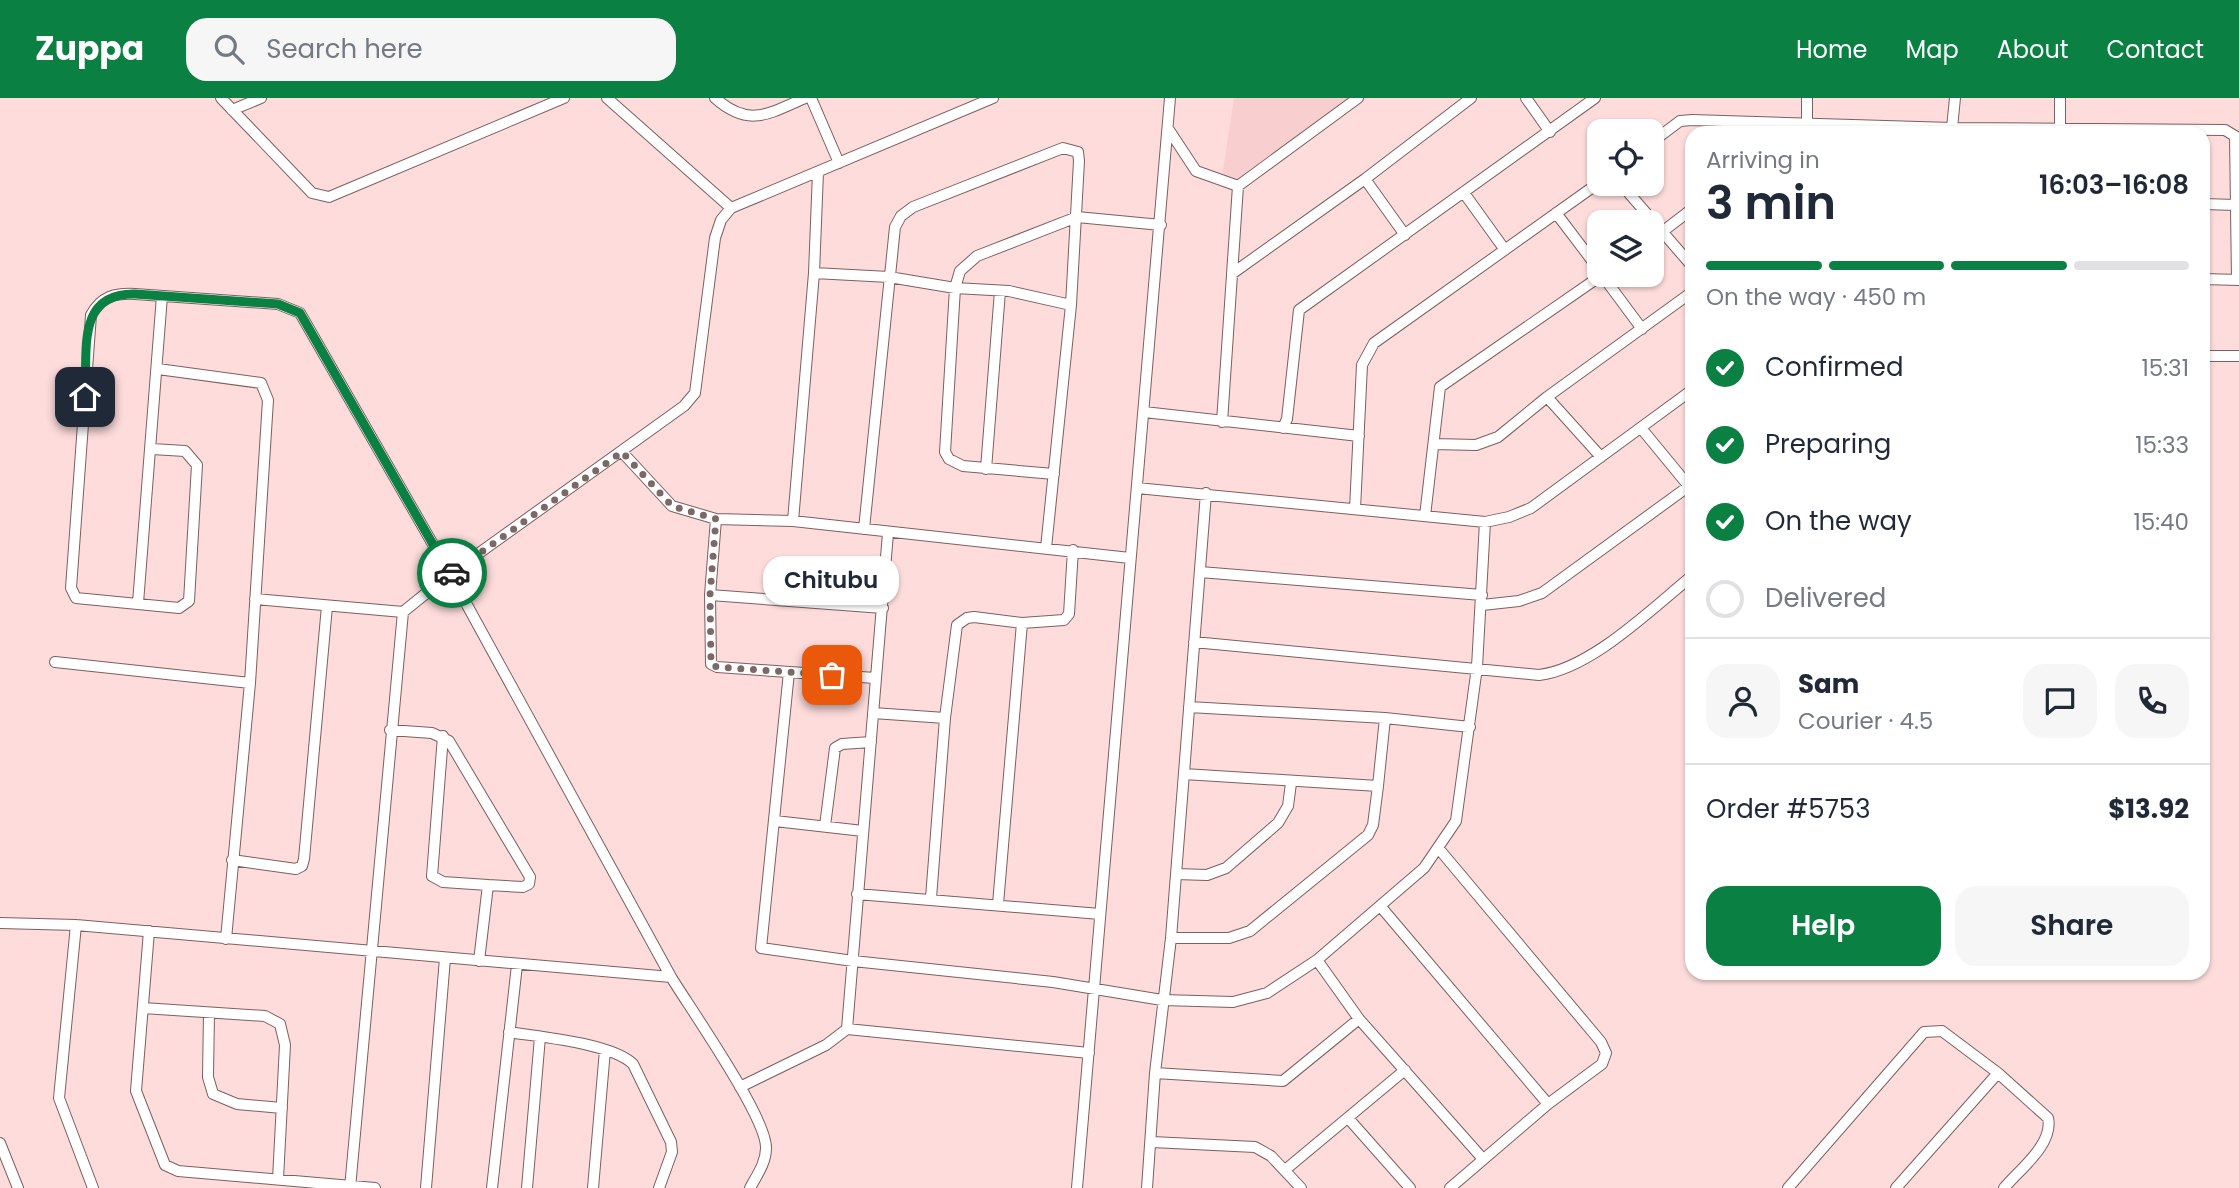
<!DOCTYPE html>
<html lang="en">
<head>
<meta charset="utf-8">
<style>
	body { margin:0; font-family:Poppins,sans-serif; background:#f6f6f7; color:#1f2937; height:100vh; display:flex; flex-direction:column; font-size:26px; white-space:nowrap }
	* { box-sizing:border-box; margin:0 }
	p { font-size:23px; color:#747a83 }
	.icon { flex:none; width:38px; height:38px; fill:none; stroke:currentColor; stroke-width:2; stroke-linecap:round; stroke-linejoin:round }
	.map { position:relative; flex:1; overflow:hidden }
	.sheet { position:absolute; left:1685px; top:28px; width:525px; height:854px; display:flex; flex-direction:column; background:#fff; border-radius:21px; box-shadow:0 2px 5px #0004 }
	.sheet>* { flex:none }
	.controls { position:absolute; left:1587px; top:21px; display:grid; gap:14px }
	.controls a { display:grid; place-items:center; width:77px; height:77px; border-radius:14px; background:#fff; box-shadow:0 2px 5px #0004; font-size:35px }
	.pin { position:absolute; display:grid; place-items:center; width:60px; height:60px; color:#fff; margin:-30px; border-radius:14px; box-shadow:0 4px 10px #0006 }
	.courier { position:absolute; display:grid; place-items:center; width:70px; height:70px; margin:-35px; border:5px solid #0b8043; border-radius:50%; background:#fff; color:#222; box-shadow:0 2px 9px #0007 }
	.bubble { position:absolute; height:49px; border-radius:21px; background:#fff; box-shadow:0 2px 5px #0004; font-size:23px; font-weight:600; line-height:49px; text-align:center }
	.overview em { font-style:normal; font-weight:600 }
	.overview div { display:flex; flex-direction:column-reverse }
	.overview { display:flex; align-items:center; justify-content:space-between; height:119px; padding:0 21px }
	h1 { font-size:46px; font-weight:600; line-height:52px }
	.bar { display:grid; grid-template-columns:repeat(4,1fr); gap:10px 7px; align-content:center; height:84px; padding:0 21px }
	.bar i { height:9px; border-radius:5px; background:#e0e1e3 }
	.bar .current { background:#0b8043 }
	.bar p { grid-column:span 4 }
	.line { display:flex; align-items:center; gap:18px; padding:0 21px; border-top:2px solid #e0e1e3 }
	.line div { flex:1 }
	.round { display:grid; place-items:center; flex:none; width:74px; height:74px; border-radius:21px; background:#f6f6f7 }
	ol { padding:0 21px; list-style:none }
	li { display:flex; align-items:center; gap:21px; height:77px }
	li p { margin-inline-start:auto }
	li .icon { padding:7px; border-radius:50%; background:#0b8043; color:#fff; stroke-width:4 }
	li:last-child { color:#747a83 }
	li i { width:38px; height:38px; border:4px solid #e0e1e3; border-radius:50% }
	.button { display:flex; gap:14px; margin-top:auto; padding:14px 21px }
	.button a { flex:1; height:80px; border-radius:21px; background:#0b8043; color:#fff; font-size:28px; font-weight:600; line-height:80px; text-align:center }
	.button a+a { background:#f6f6f7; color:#1f2937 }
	header { display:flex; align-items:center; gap:42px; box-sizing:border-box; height:98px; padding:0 35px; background:#0b8043; color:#fff }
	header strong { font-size:33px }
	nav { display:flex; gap:38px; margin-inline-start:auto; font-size:24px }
	.search { width:490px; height:63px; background:#f6f6f7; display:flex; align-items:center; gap:18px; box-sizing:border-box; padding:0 24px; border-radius:21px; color:#747a83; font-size:26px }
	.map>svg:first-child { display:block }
	.built { fill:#f9cece }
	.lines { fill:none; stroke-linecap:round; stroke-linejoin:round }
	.minor-casing { stroke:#7c5f5f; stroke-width:12 }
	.minor { stroke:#fff; stroke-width:10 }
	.done { stroke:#7d6868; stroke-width:7; stroke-dasharray:0 12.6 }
	.route { stroke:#0b8043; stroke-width:9 }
</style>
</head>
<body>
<header>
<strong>Zuppa</strong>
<div class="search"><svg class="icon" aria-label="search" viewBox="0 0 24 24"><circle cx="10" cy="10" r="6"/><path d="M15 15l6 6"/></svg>Search here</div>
<nav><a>Home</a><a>Map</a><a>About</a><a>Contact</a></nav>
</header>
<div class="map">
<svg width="2239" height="1090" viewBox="0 0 2239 1090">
	<rect width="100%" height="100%" fill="#fedcdc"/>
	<path class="built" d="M1234 0H1367L1240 89 1222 79Z"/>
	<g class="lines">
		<defs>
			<path id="minor" d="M221 0 312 95 329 99 564 0
				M607 0 731 110
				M715 0C749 30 768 16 805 0
				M811 0 839 65
				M1526 0 1550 34
				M1807 0V25
				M232 12 261 0
				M1952 30 1955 0
				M2060 31V0
				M1169 32 1196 73 1238 88
				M1652 44 1680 23 1692 22 1952 30 2225 32 2235 38 2237 182
				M1365 81 1405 137
				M1621 86 1692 168
				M1464 95 1505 152
				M2203 106 2236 107
				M1556 115 1600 173
				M1662 134 1692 111
				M814 175 889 179 955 190 1009 193 1071 207
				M1233 175 1365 81 1471 0
				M1602 177 1642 231
				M2203 181 2239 182
				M2203 258H2239
				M158 271 261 285 268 302 250 585 226 841
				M1547 299 1601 359
				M1144 314 1359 338
				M1222 324 1238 88 1358 0
				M1283 330 1287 321 1299 212 1595 0
				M1641 330 1692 392
				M1434 346 1476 347 1498 339 1547 299 1692 194
				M152 351 185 353 197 367 189 503 179 510 76 500 71 490 91 217C101 198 115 195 135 196L278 206 300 215 450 476 671 879
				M622 354 672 408 716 421 793 423 1130 460
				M986 371 1000 193
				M1054 376 963 368 949 361 945 354 955 190 960 173 977 158 1077 119 1161 127
				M1137 390 1485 424 1509 419 1531 410 1692 292
				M1355 411 1362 267 1374 245 1600 84
				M1425 418 1440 289 1602 177
				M716 421 710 497 711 566 717 569 875 580
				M793 423 814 175 818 74
				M864 431 895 129 901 118 913 109 1063 50 1078 54 1079 63 1071 207 1046 450
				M1200 474 1482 497
				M710 497 883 510
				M255 501 403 514
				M138 505 162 198
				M1482 507 1519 503 1542 495 1689 388
				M1194 544 1539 577C1591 571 1651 511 1692 478
				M55 564 250 585
				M789 574 761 850 853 863 1053 884 1162 902 1233 904 1267 895 1317 862 1424 770 1456 723 1477 569 1485 424
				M1189 609 1385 620 1470 629
				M873 615 945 620
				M390 632 432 635 449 643 530 779 529 786 523 789 488 787 479 863
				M443 638 432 778 443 784 488 787
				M1184 676 1378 688 1385 620
				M775 723 863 733
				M825 728 835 650 842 646 871 644
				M1439 751 1601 944 1606 955 1602 966 1548 1006 1450 1090
				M232 762 296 771 302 768 304 761 327 508
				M1176 776 1207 777 1226 770 1278 725 1288 708 1291 685
				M857 796 1100 816
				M931 800 945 620 957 527 967 520 974 519 1022 525 1064 522 1069 516 1073 452
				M998 806 1022 525
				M1381 809 1548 1006
				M0 825 76 827 671 879C690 910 767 1020 766 1050 766 1065 757 1077 750 1090
				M76 827 59 1000 93 1090
				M149 833 136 993 165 1067 178 1073 375 1090
				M1171 840H1229L1250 833 1368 737 1373 727 1378 688
				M1317 862 1359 921 1483 1061
				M143 910 265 918 280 926 285 947 278 1081
				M209 915 208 979 213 996 237 1006 282 1010
				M847 931 1089 955
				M509 934C539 939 612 945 633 966L671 1044 672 1054 659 1090
				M1155 975 1283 983 1359 921
				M740 989 826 947 847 931 888 435
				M1348 1020 1410 1090
				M1152 1044 1255 1049 1271 1058 1301 1090
				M0 1045 18 1090
				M1285 1072 1405 972
				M350 1090 403 514 450 476 684 308 695 295 715 140 721 122 731 110 993 0
				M426 1090 445 860
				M492 1090 517 867
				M527 1090 540 939
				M593 1090 605 952
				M1077 1090 1170 0
				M1147 1090 1155 975 1171 840 1206 395
				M1788 1090 1924 934 1942 933 1998 975 2048 1020C2054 1046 2019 1072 2004 1090
				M1896 1090 1998 975"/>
		</defs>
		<use href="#minor" class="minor-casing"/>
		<use href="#minor" class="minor"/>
	</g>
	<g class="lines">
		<path class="done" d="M452 475 622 354 672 408 716 421 710 497 711 566 717 569 832 577"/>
		<path class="route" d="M85 299C88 254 75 195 135 196L278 206 300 215 450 476 452 475"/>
	</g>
</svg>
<div class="controls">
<a><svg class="icon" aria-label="locate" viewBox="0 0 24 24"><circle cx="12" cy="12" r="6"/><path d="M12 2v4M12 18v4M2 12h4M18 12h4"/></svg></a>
<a><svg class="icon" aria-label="layers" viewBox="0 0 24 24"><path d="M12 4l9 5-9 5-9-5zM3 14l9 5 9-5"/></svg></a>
</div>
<div class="pin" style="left:832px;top:577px;background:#ea580c"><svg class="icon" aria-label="bag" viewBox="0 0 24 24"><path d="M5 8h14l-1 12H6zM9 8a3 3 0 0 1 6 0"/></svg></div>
<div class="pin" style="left:85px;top:299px;background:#1f2937"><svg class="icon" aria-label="home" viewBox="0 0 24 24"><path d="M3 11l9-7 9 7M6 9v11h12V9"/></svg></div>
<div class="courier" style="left:452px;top:475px"><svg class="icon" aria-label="car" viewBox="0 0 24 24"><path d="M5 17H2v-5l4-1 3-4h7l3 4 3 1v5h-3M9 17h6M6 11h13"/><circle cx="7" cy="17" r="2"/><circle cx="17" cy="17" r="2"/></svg></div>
<div class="bubble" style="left:763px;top:458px;width:136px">Chitubu</div>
<section class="sheet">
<div class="overview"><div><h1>3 min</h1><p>Arriving in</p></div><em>16:03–16:08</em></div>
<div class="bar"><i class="current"></i><i class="current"></i><i class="current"></i><i></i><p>On the way · 450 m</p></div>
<ol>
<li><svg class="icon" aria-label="check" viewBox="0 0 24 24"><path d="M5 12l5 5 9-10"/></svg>Confirmed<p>15:31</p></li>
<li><svg class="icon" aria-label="check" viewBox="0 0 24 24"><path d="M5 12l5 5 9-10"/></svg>Preparing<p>15:33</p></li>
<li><svg class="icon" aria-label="check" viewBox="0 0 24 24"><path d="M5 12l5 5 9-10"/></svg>On the way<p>15:40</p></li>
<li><i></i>Delivered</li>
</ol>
<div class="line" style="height:126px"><a class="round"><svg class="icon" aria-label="person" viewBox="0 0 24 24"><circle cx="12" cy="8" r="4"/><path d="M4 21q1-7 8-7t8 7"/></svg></a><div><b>Sam</b><p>Courier · 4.5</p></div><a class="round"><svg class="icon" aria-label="chat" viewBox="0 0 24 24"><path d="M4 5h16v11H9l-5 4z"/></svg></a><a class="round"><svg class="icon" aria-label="phone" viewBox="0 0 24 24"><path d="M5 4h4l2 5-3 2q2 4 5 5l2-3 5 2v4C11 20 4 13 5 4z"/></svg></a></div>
<div class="line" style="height:91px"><div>Order #5753</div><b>$13.92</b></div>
<div class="button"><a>Help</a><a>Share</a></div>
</section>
</div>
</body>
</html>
